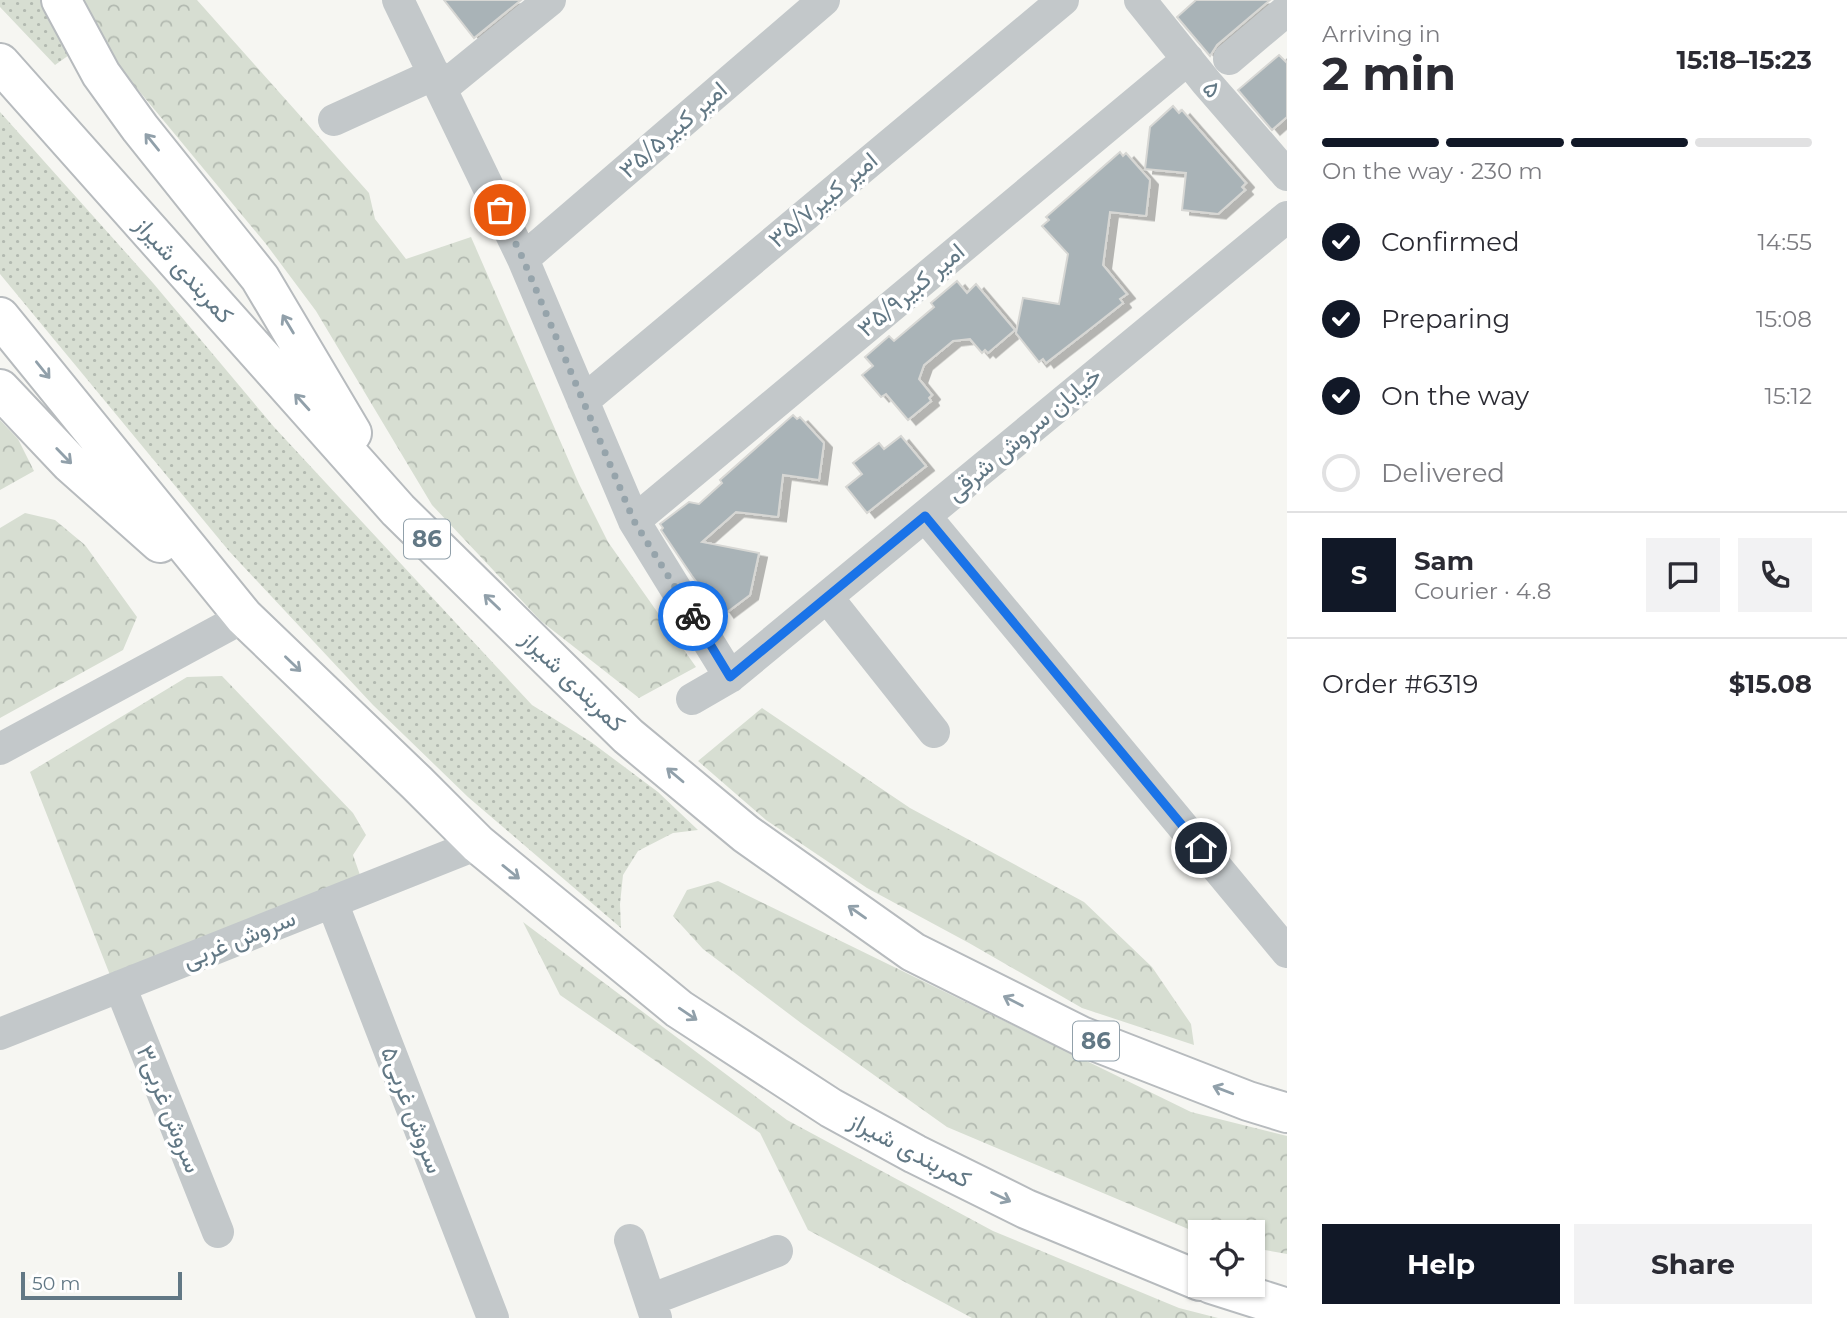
<!DOCTYPE html>
<html lang="en">
<head>
<meta charset="utf-8">
<style>
	body { margin:0; font-family:Montserrat,Vazirmatn,sans-serif; background:#f2f2f3; color:#2b2b33; height:100vh; display:flex; flex-direction:column; font-size:26px; white-space:nowrap }
	* { box-sizing:border-box; margin:0 }
	p { font-size:23px; color:#7c7c81 }
	.icon { flex:none; width:38px; height:38px; fill:none; stroke:currentColor; stroke-width:2; stroke-linecap:round; stroke-linejoin:round }
	.map { position:relative; flex:1; overflow:hidden }
	.drawer { display:flex; flex-direction:column; background:#fff; width:560px }
	.drawer>* { flex:none }
	.controls { position:absolute; left:1188px; top:1220px; display:grid; gap:14px }
	.controls a { display:grid; place-items:center; width:77px; height:77px; border-radius:0px; background:#fff; box-shadow:0 2px 5px #0004; font-size:35px }
	.scale { position:absolute; left:21px; bottom:18px; width:161px; box-sizing:border-box; padding-left:7px; border:4px solid #627885; border-top:0; font-size:19px; line-height:24px; white-space:nowrap; color:#627885; -webkit-text-stroke:5px #fff; paint-order:stroke }
	.pin { position:absolute; display:grid; place-items:center; width:60px; height:60px; color:#fff; margin:-30px; border:4px solid #fff; border-radius:50%; box-shadow:0 2px 7px #0007 }
	.courier { position:absolute; display:grid; place-items:center; width:70px; height:70px; margin:-35px; border:5px solid #1a73e8; border-radius:50%; background:#fff; color:#222; box-shadow:0 2px 9px #0007 }
	.head em { font-style:normal; font-weight:700 }
	.head div { display:flex; flex-direction:column-reverse }
	.head { display:flex; align-items:center; justify-content:space-between; height:119px; padding:0 35px }
	h1 { font-size:46px; font-weight:700; line-height:52px }
	.bar { display:grid; grid-template-columns:repeat(4,1fr); gap:10px 7px; align-content:center; height:84px; padding:0 35px }
	.bar i { height:9px; border-radius:5px; background:#e1e1e2 }
	.bar .selected { background:#111827 }
	.bar p { grid-column:span 4 }
	.line { display:flex; align-items:center; gap:18px; padding:0 35px; border-top:2px solid #e1e1e2 }
	.line div { flex:1 }
	.round { display:grid; place-items:center; flex:none; width:74px; height:74px; border-radius:0px; background:#f2f2f3 }
	ol { padding:0 35px; list-style:none }
	li { display:flex; align-items:center; gap:21px; height:77px }
	li p { margin-inline-start:auto }
	li .icon { padding:7px; border-radius:50%; background:#111827; color:#fff; stroke-width:4 }
	li:last-child { color:#7c7c81 }
	li i { width:38px; height:38px; border:4px solid #e1e1e2; border-radius:50% }
	.cta { display:flex; gap:14px; margin-top:auto; padding:14px 35px }
	.cta a { flex:1; height:80px; border-radius:0px; background:#111827; color:#fff; font-size:28px; font-weight:700; line-height:80px; text-align:center }
	.cta a+a { background:#f2f2f3; color:#2b2b33 }
	main { display:flex; flex:1; min-height:0 }
	.map>svg:first-child { display:block }
	.green { fill:url(#green-dots) }
	.forest { fill:url(#forest-crowns) }
	.building { fill:#a9b3b7; stroke:#d7d7d4; stroke-width:2; filter:url(#shadow) }
	.lines { fill:none; stroke-linecap:round; stroke-linejoin:round }
	.highway-casing { stroke:#b7bbbe; stroke-width:42 }
	.minor { stroke:#c3c8ca; stroke-width:32 }
	.highway { stroke:#fff; stroke-width:38 }
	.oneway { stroke:#91a0aa }
	.done { stroke:#96a4ab; stroke-width:7; stroke-dasharray:0 12.6 }
	.route { stroke:#1a73e8; stroke-width:9 }
	.labels { text-anchor:middle; stroke-width:7; stroke-linejoin:round; paint-order:stroke }
	.shield { fill:#fff; stroke:#91a0aa; stroke-width:2 }
	.shield-label { font-size:23px; font-weight:bold; fill:#627885 }
	.street-label { font-size:24px; fill:#627885; stroke:#fff }
</style>
</head>
<body>
<main>
<div class="map">
<svg width="1287" height="1318" viewBox="0 0 1287 1318">
	<defs>
		<pattern id="green-dots" width="8" height="8" patternUnits="userSpaceOnUse" patternTransform="scale(1.75)"><rect width="8" height="8" fill="#d7ded2"/><path d="M2 2h.1M6 6h.1" fill="none" stroke="#b2b9b0" stroke-width="1.8" stroke-linecap="round"/></pattern>
		<pattern id="forest-crowns" width="20" height="18" patternUnits="userSpaceOnUse" patternTransform="scale(1.75)"><rect width="20" height="18" fill="#d7ded2"/><path d="M2 6a3 3 0 1 1 6 0M12 15a3 3 0 1 1 6 0" fill="none" stroke="#b2b9b0"/></pattern>
		<filter id="shadow"><feDropShadow dx="8" dy="4.5" stdDeviation="0" flood-color="#0004"/></filter>
	</defs>
	<rect width="100%" height="100%" fill="#f6f6f2"/>
	<path class="green" d="M0 0H57L79 48 55 65 0 7Z
		M0 112 153 283 274 427 532 705 591 742 658 792 698 830 673 833 638 851 623 875 620 904 621 928 468 797 373 705 229 551 0 274Z"/>
	<path class="forest" d="M83 0H197L369 193 375 219 406 259 471 237 579 484 608 542 696 667 639 698 541 621 432 505 316 311 266 244 120 68Z
		M0 420 18 439 34 471 0 490Z
		M25 513 55 520 85 545 137 617 123 650 0 718V528Z
		M222 676 353 813 366 835 353 855 360 875 110 975 30 772 187 677Z
		M762 708 910 808 1084 902 1152 967 1191 1024 1194 1045 1082 1008 969 943 867 888 766 820 698 761Z
		M718 881 1191 1112 1287 1136V1254L1253 1248V1232H1200V1234L947 1127 801 1023 703 949 673 916 687 890Z
		M523 922 787 1120 993 1231 1179 1308 1218 1318H972L808 1230 760 1133 560 995Z"/>
	<path class="building" d="M444 0H521L474 38Z
		M1196 0H1270L1217 45 1210 56 1177 17Z
		M1279 55 1287 63V117L1272 130 1238 90Z
		M1173 106 1179 113 1182 110 1246 183 1242 187 1245 190 1218 214 1182 210 1186 173 1145 169 1150 127Z
		M1120 152 1123 156 1126 153 1150 180 1146 216 1110 212 1103 265 1127 294 1120 299 1123 303 1090 329 1046 363 1043 359 1039 362 1016 333 1023 298 1059 304 1068 254 1042 226 1049 220 1046 217Z
		M957 281 967 293 976 284 1015 330 988 353 985 350 982 353 970 339 953 341 924 365 919 379 932 395 929 398 931 401 908 420 886 394 881 397 862 375 873 366 865 357 889 336 894 341 934 307 931 303Z
		M793 415 797 419 800 417 824 443 819 480 783 475 778 517 736 512 702 542 759 553 750 595 726 613 721 606 717 609 692 576 661 530 663 528 660 524 689 502 699 504 722 483 720 480Z
		M901 436 926 466 867 513 846 487 862 474 853 463 879 443 884 449Z"/>
	<g class="lines">
		<defs>
			<path id="highway" d="M61 0 101 74 140 128 260 278 352 433
				M0 63 398 510 628 736 746 834 913 952 1081 1036 1248 1101 1287 1113
				M0 317 244 617 417 783 478 844 679 1009 831 1108 915 1154 1026 1209 1200 1281
				M0 389 70 463 160 543
				M1211 1284 1287 1308"/>
		</defs>
		<use href="#highway" class="highway-casing"/>
		<path class="minor" d="M398 0 523 259 634 521 730 677
			M1140 0 1206 82 1287 175
			M1229 59 1287 10
			M442 88 550 0
			M334 120 435 74
			M523 259 824 0
			M583 401 1063 0
			M925 516 1287 952
			M634 521 1188 59
			M827 597 934 732
			M692 699 730 677 1287 217
			M0 749 244 617
			M332 902 493 1318
			M120 986 218 1232
			M0 1034 478 844
			M630 1240 656 1318
			M650 1300 777 1251"/>
		<use href="#highway" class="highway"/>
	</g>
	<defs><path id="oneway-shaft" d="M-6 0H5M1.5-3L5.5 0L1.5 3" fill="none" stroke-width="1.6" stroke-linecap="round" stroke-linejoin="round" transform="scale(1.75)"/></defs>
	<g class="oneway">
		<use href="#oneway-shaft" transform="translate(152 142) rotate(-129)"/>
		<use href="#oneway-shaft" transform="translate(288 324) rotate(-121)"/>
		<use href="#oneway-shaft" transform="translate(43 370) rotate(51)"/>
		<use href="#oneway-shaft" transform="translate(302 402) rotate(-132)"/>
		<use href="#oneway-shaft" transform="translate(64 456) rotate(46)"/>
		<use href="#oneway-shaft" transform="translate(492 602) rotate(-136)"/>
		<use href="#oneway-shaft" transform="translate(293 664) rotate(44)"/>
		<use href="#oneway-shaft" transform="translate(675 775) rotate(-140)"/>
		<use href="#oneway-shaft" transform="translate(511 872) rotate(39)"/>
		<use href="#oneway-shaft" transform="translate(857 912) rotate(-145)"/>
		<use href="#oneway-shaft" transform="translate(1013 1001) rotate(-153)"/>
		<use href="#oneway-shaft" transform="translate(688 1014) rotate(34)"/>
		<use href="#oneway-shaft" transform="translate(1223 1090) rotate(-159)"/>
		<use href="#oneway-shaft" transform="translate(1001 1197) rotate(26)"/>
	</g>
	<g class="lines">
		<path class="done" d="M500 210 523 259 634 521 693 616"/>
		<path class="route" d="M693 616 730 677 925 516 1201 848"/>
	</g>
	<g class="labels">
		<g class="shield">
			<rect x="404" y="519.5" width="46" height="39" rx="5"/>
			<rect x="1073" y="1021.5" width="46" height="39" rx="5"/>
		</g>
		<g class="shield-label">
			<text x="427" y="547">86</text>
			<text x="1096" y="1049">86</text>
		</g>
		<g class="street-label">
			<text transform="translate(1212 89) rotate(50)" y="8">۵</text>
			<text transform="translate(673 130) rotate(-41)" y="8">امیر کبیر۳۵/۵</text>
			<text transform="translate(823 200) rotate(-40)" y="8">امیر کبیر۳۵/۷</text>
			<text transform="translate(184 270) rotate(48)" y="8">کمربندی شیراز</text>
			<text transform="translate(911 290) rotate(-40)" y="8">امیر کبیر۳۵/۹</text>
			<text transform="translate(1024 434) rotate(-40)" y="8">خیابان سروش شرقی</text>
			<text transform="translate(573 681) rotate(44)" y="8">کمربندی شیراز</text>
			<text transform="translate(239 939) rotate(-22)" y="8">سروش غربی</text>
			<text transform="translate(169 1109) rotate(68)" y="8">سروش غربی۳</text>
			<text transform="translate(412 1110) rotate(69)" y="8">سروش غربی۵</text>
			<text transform="translate(910 1150) rotate(28)" y="8">کمربندی شیراز</text>
		</g>
	</g>
</svg>
<div class="controls">
<a><svg class="icon" aria-label="locate" viewBox="0 0 24 24"><circle cx="12" cy="12" r="6"/><path d="M12 2v4M12 18v4M2 12h4M18 12h4"/></svg></a>
</div>
<div class="scale">50 m</div>
<div class="pin" style="left:500px;top:210px;background:#ea580c"><svg class="icon" aria-label="bag" viewBox="0 0 24 24"><path d="M5 8h14l-1 12H6zM9 8a3 3 0 0 1 6 0"/></svg></div>
<div class="pin" style="left:1201px;top:848px;background:#1f2937"><svg class="icon" aria-label="home" viewBox="0 0 24 24"><path d="M3 11l9-7 9 7M6 9v11h12V9"/></svg></div>
<div class="courier" style="left:693px;top:616px"><svg class="icon" aria-label="bike" viewBox="0 0 24 24"><circle cx="6" cy="16" r="4"/><circle cx="18" cy="16" r="4"/><path d="M6 16l4-8h5l3 8M10 8l3 8H6M13 5h3"/></svg></div>
</div>
<section class="drawer">
<div class="head"><div><h1>2 min</h1><p>Arriving in</p></div><em>15:18–15:23</em></div>
<div class="bar"><i class="selected"></i><i class="selected"></i><i class="selected"></i><i></i><p>On the way · 230 m</p></div>
<ol>
<li><svg class="icon" aria-label="check" viewBox="0 0 24 24"><path d="M5 12l5 5 9-10"/></svg>Confirmed<p>14:55</p></li>
<li><svg class="icon" aria-label="check" viewBox="0 0 24 24"><path d="M5 12l5 5 9-10"/></svg>Preparing<p>15:08</p></li>
<li><svg class="icon" aria-label="check" viewBox="0 0 24 24"><path d="M5 12l5 5 9-10"/></svg>On the way<p>15:12</p></li>
<li><i></i>Delivered</li>
</ol>
<div class="line" style="height:126px"><b class="round" style="background:#111827;color:#fff">S</b><div><b>Sam</b><p>Courier · 4.8</p></div><a class="round"><svg class="icon" aria-label="chat" viewBox="0 0 24 24"><path d="M4 5h16v11H9l-5 4z"/></svg></a><a class="round"><svg class="icon" aria-label="phone" viewBox="0 0 24 24"><path d="M5 4h4l2 5-3 2q2 4 5 5l2-3 5 2v4C11 20 4 13 5 4z"/></svg></a></div>
<div class="line" style="height:91px"><div>Order #6319</div><b>$15.08</b></div>
<div class="cta"><a>Help</a><a>Share</a></div>
</section>
</main>
</body>
</html>
